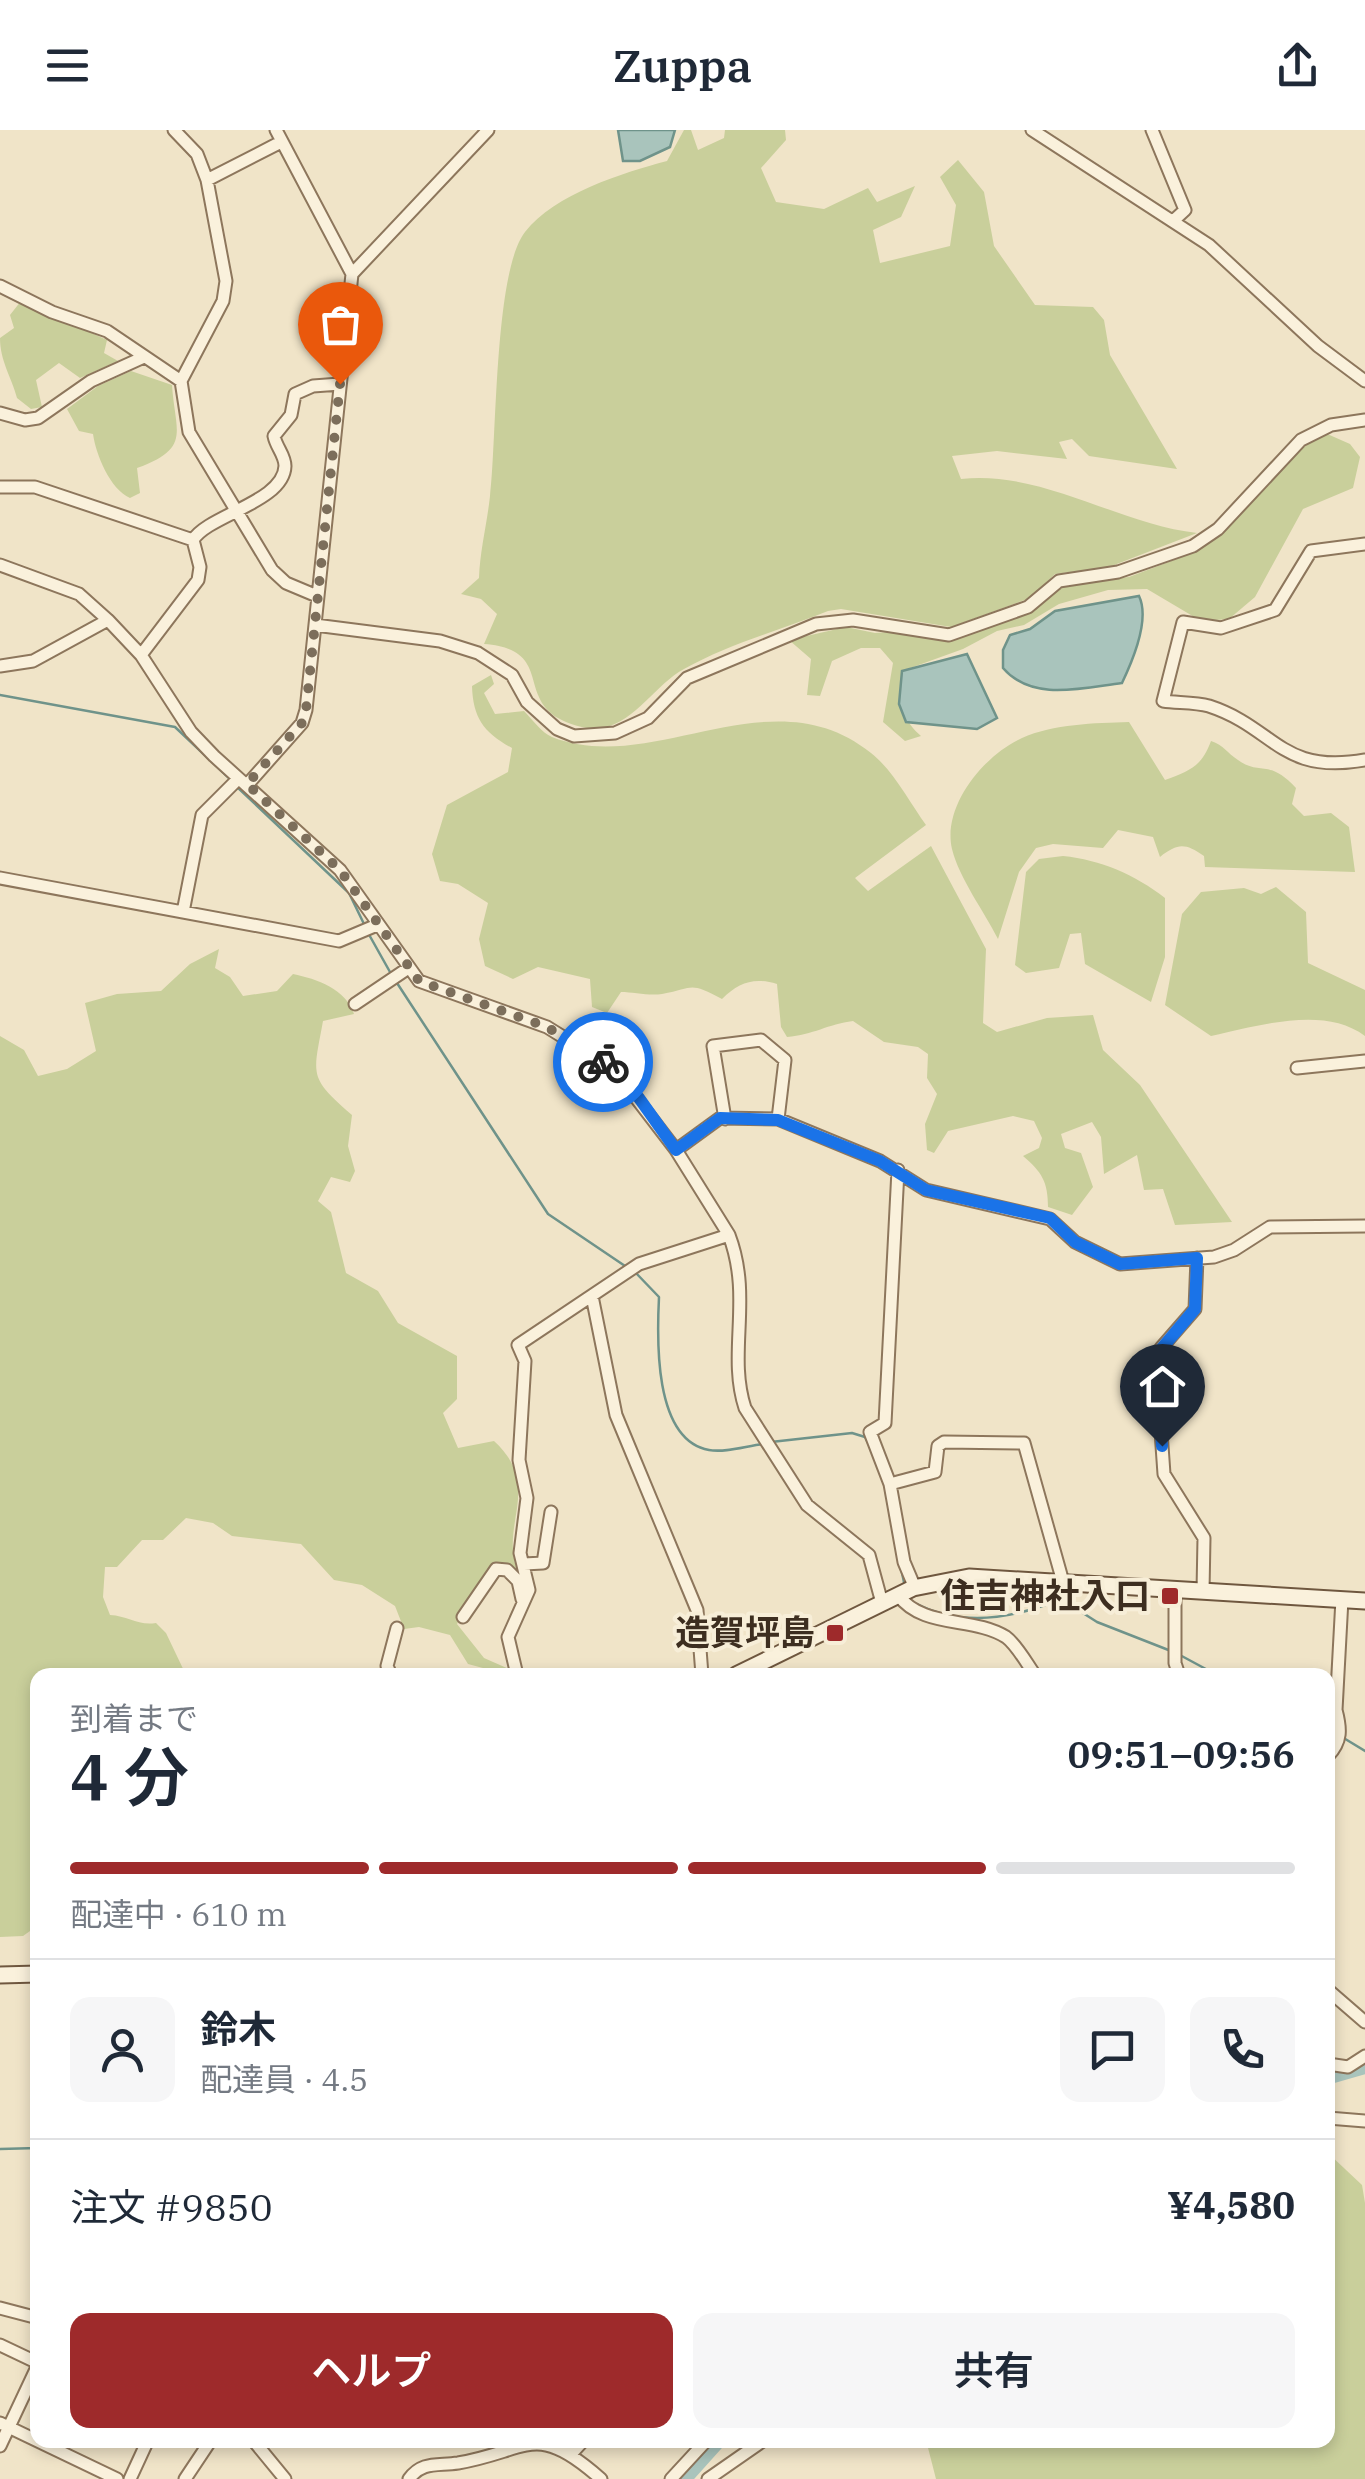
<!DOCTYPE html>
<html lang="ja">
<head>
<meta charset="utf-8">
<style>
	body { margin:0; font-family:"IBM Plex Serif","Noto Sans JP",serif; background:#f6f6f7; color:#1f2937; height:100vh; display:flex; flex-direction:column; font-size:38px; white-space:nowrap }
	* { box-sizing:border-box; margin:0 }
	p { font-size:32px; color:#747a83 }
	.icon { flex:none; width:55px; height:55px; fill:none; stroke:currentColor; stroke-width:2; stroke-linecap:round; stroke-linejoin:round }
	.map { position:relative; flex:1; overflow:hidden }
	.sheet { position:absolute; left:30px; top:1538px; width:1305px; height:780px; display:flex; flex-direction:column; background:#fff; border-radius:20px; box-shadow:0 5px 15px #0003 }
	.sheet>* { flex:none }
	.pin { position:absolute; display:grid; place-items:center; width:85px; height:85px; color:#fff; margin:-102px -42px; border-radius:50% 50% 50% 0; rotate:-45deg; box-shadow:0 0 10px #0007 }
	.pin .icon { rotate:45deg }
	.courier { position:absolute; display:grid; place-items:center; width:100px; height:100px; margin:-50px; border:8px solid #1a73e8; border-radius:50%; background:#fff; color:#222; box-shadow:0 2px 12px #0007 }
	.overview em { font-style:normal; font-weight:600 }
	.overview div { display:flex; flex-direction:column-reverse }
	.overview { display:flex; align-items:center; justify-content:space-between; height:170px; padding:0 40px }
	h1 { font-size:65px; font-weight:600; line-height:75px }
	.bar { display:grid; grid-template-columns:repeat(4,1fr); gap:15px 10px; align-content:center; height:120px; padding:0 40px }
	.bar i { height:12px; border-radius:8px; background:#e0e1e3 }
	.bar .current { background:#9e2a2b }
	.bar p { grid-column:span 4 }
	.line { display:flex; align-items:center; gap:25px; padding:0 40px; border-top:2px solid #e0e1e3 }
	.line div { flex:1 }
	.round { display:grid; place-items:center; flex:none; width:105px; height:105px; border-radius:20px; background:#f6f6f7 }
	.action { display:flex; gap:20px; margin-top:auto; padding:20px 40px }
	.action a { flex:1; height:115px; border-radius:20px; background:#9e2a2b; color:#fff; font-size:40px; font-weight:600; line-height:115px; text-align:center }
	.action a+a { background:#f6f6f7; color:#1f2937 }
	header { display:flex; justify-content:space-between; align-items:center; height:130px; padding:0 40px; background:#fff; font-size:45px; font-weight:600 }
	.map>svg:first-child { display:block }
	.green { fill:#c9cf9b }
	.water { fill:#a9c4bc; stroke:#6f938a; stroke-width:2.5 }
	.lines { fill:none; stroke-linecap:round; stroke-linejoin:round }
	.stream { stroke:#6f938a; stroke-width:2.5 }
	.river { stroke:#a9c4bc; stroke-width:18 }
	.street-casing { stroke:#8d765c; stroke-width:15 }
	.secondary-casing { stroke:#6f573f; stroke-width:19 }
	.street { stroke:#faf1dc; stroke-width:11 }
	.secondary { stroke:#faf1dc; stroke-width:15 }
	.done { stroke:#7c6e5b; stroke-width:10; stroke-dasharray:0 18 }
	.route { stroke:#1a73e8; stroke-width:12 }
	.poi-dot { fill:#9e2a2b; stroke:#f7eed8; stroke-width:4 }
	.labels { text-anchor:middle; stroke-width:8; stroke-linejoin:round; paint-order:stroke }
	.poi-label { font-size:35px; font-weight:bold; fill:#3d2e20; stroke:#f7eed8; text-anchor:end }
</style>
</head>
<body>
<header><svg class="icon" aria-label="menu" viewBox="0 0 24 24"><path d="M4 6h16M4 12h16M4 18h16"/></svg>Zuppa<svg class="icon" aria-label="share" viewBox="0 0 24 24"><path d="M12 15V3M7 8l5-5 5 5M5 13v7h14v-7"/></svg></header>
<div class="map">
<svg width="1365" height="2349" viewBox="0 0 1365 2349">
	<rect width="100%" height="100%" fill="#f0e4c8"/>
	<path class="green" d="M684 0H691L698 20 724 8 725 0H785L786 10 761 38 776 72 824 79 868 58 877 72 915 56 901 87 873 100 880 133 950 116 956 75 940 47 958 30 984 62 994 116 1035 175 1093 177 1104 190 1110 225 1177 339 1089 326 1072 309 1059 312 1067 329 997 321 952 326 961 349C1042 340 1118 394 1197 403L1109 437 1055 444 1030 468 951 497 841 479 828 481C781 500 728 514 684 539 656 554 636 591 603 598 587 600 571 595 558 588 518 564 552 519 484 514L497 484 481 469 461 464 479 448C480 420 487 394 490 366 497 309 494 142 525 102 555 64 622 43 667 31Z
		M21 171 107 210 104 223 118 231 80 248 59 233 36 250 42 277 31 279 17 268C11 246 0 231 0 208L14 198 10 185Z
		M131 241 172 255C175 302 192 318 137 338L140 363 130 368C110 359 96 325 93 304L79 301 67 279 98 256Z
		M1325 303 1350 314 1360 327 1353 358 1303 379 1255 467 1229 489 1201 491 1147 459 1108 460 1059 474 1024 495 997 501 963 519 902 541C899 570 898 585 921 606L905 611 883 592 893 533 880 518H861L832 531 820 566 807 565 811 529 789 510 846 497 875 503 903 501 948 511 1040 475 1063 454 1129 447 1195 422 1220 403 1292 325Z
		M491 545 494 554 484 563 495 584 524 581C532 589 542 603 552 607 653 647 771 542 871 623 893 640 910 673 926 695L855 748 868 761 931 716 986 819 983 893 997 902 1047 888 1093 885 1103 920 1140 955 1232 1092 1175 1095 1163 1059 1144 1060 1137 1025 1104 1044 1101 1007 1092 992 1061 1004 1065 1018 1081 1023 1093 1057 1072 1085 1048 1077C1048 1052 1042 1042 1023 1026L1039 1018 1042 1008 1034 991 1013 986 948 1001 934 1023 927 1020 925 994 937 964 927 948 928 924 918 917 884 912 853 891C828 894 813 905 787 907L781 897 777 854C754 847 739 852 722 869 688 851 695 858 662 864 649 866 633 862 621 862L607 883 592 877 590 849 538 837 513 849 485 836 479 809 488 773 458 754 440 751 432 724 447 675 508 642 512 618C484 603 473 588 472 556Z
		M1129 592 1165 650C1190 641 1202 636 1211 611 1224 615 1227 623 1238 630 1260 646 1268 628 1296 658L1292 674 1304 686 1331 683 1349 697 1355 742 1205 737 1204 726C1185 713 1178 713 1160 727L1153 707 1118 700 1103 718 1053 714 1036 718 1019 742 998 809C984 781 959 748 952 719 942 676 984 625 1022 608 1053 594 1095 593 1129 592Z
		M1063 726C1101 730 1134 744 1165 768V827L1151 872 1085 834 1081 803 1070 804 1059 838 1026 843 1015 835 1026 742 1039 729Z
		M1276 757 1306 782 1308 833 1365 860V906C1324 875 1258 896 1211 906L1165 875 1182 784 1201 762 1244 758 1261 764Z
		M219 819 215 838 230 847 243 866 277 861 293 844C317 849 346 859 354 884L323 891C313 946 308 947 352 985L348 1016 355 1041 350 1052 331 1047 318 1071 331 1082 346 1143 378 1161 398 1193 457 1226V1269L443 1283 458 1318 494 1311C543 1356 500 1392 517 1440L501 1434 487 1439 457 1494 484 1528 509 1539V1545L468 1534 450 1505 419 1497 404 1499 395 1476 362 1455 334 1450 301 1414 232 1406 213 1393 186 1388 163 1410H142L117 1437H105L103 1467 110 1485C128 1486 138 1496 156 1493L166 1503 186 1545H38L37 1796 23 1806 0 1807V906L24 920 38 946 67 939 96 921 85 873 117 864 161 861 190 834Z
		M1328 2023 1362 2055 1365 2073V2349H936L926 2310H1328Z"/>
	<path class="water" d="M618 0H675L670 17 640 31H623Z
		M1139 466C1150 489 1133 530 1122 553 1082 558 1032 572 1003 538V520L1010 505 1030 499 1055 481Z
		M967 524 997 588 977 599 906 592 899 574 902 541Z"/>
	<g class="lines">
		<path class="stream" d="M0 565 175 597 230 649
			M235 655 349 763 364 794
			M367 801 390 842
			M397 853 548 1084 628 1138
			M635 1142 659 1167C657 1207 653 1310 709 1320 725 1323 746 1316 763 1314
			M771 1312 852 1303 865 1307 870 1317
			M890 1386 905 1457
			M917 1474C964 1498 1015 1488 1061 1469L1097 1492 1171 1521
			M1178 1524 1217 1545
			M1342 1607 1365 1621
			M0 2019 38 2018"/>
		<path class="river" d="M1328 1941 1333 1944 1365 1935
			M682 2349 717 2310"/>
		<defs>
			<path id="street" d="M174 0 197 24 207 50 226 151 223 171 181 251 189 302 272 440 286 453 317 466
				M276 0 352 144
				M1032 0 1209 115 1318 216 1365 251
				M1152 0 1185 80 1173 91
				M207 50 281 12
				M0 156 52 182 107 201 181 251
				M0 283 25 290 38 288 91 251 144 227
				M0 357H35L193 410
				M193 410C208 385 284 372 285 336 285 325 276 317 274 306L291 285 295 264 313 256 340 254
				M1365 414 1311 421 1275 480 1221 498 1183 492 1163 571C1177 573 1195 572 1209 576 1276 598 1280 645 1365 630
				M0 435 79 464 108 490 141 525 191 602 214 626 340 740 419 851 547 897 613 938 676 1020 729 1105C753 1168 727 1223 745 1278L807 1375 869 1425 882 1473
				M315 495 440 511 478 523 512 545 527 572 557 599 574 606 615 603 648 588 687 548 816 494 853 490 949 505 1028 477 1059 451 1118 442 1193 416 1218 399 1301 310 1331 295 1365 290
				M141 525 198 450 200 437 193 410
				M0 536 33 531 108 490
				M247 655 302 593 306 580 352 144 488 0
				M0 748 339 811 377 795
				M183 782 202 685 238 649
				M355 874 407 839
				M1297 938 1365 931
				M725 989 713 916 761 910 785 930 778 989
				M676 1020 720 988 778 989 880 1031 926 1060 1050 1089 1075 1112 1120 1134 1214 1127 1234 1120 1270 1097 1365 1096
				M898 1040 885 1293 870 1302 890 1354 904 1432 915 1458
				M1197 1128 1195 1179 1161 1218 1158 1259 1164 1344 1204 1408 1203 1461
				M592 1166 616 1285 697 1480 702 1545
				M890 1354 935 1342 938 1316 944 1312 1024 1313 1063 1452
				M524 1434 543 1433 551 1382
				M1175 1459V1533L1179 1545
				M898 1465C923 1499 972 1486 1006 1507 1017 1515 1027 1534 1035 1545
				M463 1487 496 1439 507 1440 518 1451 522 1469
				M391 1545 387 1536 397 1498
				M517 1545 508 1507 529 1460 520 1423 527 1368 519 1330 525 1231 518 1215 639 1134 729 1105
				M1328 1626C1342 1611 1341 1599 1336 1580L1342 1469
				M1328 1860 1365 1892
				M1328 1934 1348 1937 1365 1926
				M1328 1988 1365 1991
				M0 2178 38 2188
				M0 2215 38 2233
				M0 2293 117 2349
				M253 2310 285 2349
				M0 2316 38 2235
				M572 2323 584 2310
				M130 2349 148 2310
				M185 2349 211 2310
				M409 2349C422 2331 437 2336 458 2333 529 2321 535 2290 601 2349
				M671 2349 707 2310
				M708 2349 764 2310"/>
			<path id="secondary" d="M736 1545 913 1458 969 1447 1365 1471
				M0 1845 38 1844"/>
		</defs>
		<use href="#street" class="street-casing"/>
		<use href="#secondary" class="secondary-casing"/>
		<use href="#street" class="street"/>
		<use href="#secondary" class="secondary"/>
	</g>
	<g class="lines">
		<path class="done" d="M340 254 306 580 302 593 247 654 340 740 419 851 547 897 603 932"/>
		<path class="route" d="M603 932 639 968 676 1020 720 988 778 990 880 1031 926 1060 1050 1088 1075 1112 1120 1134 1197 1128 1195 1179 1162 1218 1158 1260 1162 1316"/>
	</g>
	<g class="poi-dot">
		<rect x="1160" y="1456" width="20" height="20" rx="5"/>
		<rect x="825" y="1493" width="20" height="20" rx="5"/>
	</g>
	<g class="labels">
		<g class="poi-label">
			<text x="1150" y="1478">住吉神社入口</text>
			<text x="815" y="1515">造賀坪島</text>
		</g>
	</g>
</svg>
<div class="pin" style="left:340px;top:254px;background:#ea580c"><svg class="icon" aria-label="bag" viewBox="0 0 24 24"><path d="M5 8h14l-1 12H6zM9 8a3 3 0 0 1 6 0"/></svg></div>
<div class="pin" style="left:1162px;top:1316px;background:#1f2937"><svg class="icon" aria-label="home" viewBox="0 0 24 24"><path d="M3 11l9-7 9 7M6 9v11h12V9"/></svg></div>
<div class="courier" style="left:603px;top:932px"><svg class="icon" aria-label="bike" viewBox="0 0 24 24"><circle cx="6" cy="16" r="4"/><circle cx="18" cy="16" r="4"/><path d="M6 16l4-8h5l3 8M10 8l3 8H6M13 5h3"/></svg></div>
<section class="sheet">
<div class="overview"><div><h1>4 分</h1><p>到着まで</p></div><em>09:51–09:56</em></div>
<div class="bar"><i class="current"></i><i class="current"></i><i class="current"></i><i></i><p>配達中 · 610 m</p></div>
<div class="line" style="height:180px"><a class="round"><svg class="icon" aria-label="person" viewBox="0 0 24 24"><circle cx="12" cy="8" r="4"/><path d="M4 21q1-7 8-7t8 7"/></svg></a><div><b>鈴木</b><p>配達員 · 4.5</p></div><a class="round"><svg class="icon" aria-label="chat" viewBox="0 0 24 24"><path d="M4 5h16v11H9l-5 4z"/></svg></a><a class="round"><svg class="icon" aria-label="phone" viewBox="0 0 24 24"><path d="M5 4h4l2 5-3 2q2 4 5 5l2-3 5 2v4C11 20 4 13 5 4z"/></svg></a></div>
<div class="line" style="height:130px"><div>注文 #9850</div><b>¥4,580</b></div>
<div class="action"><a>ヘルプ</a><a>共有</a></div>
</section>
</div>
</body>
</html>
